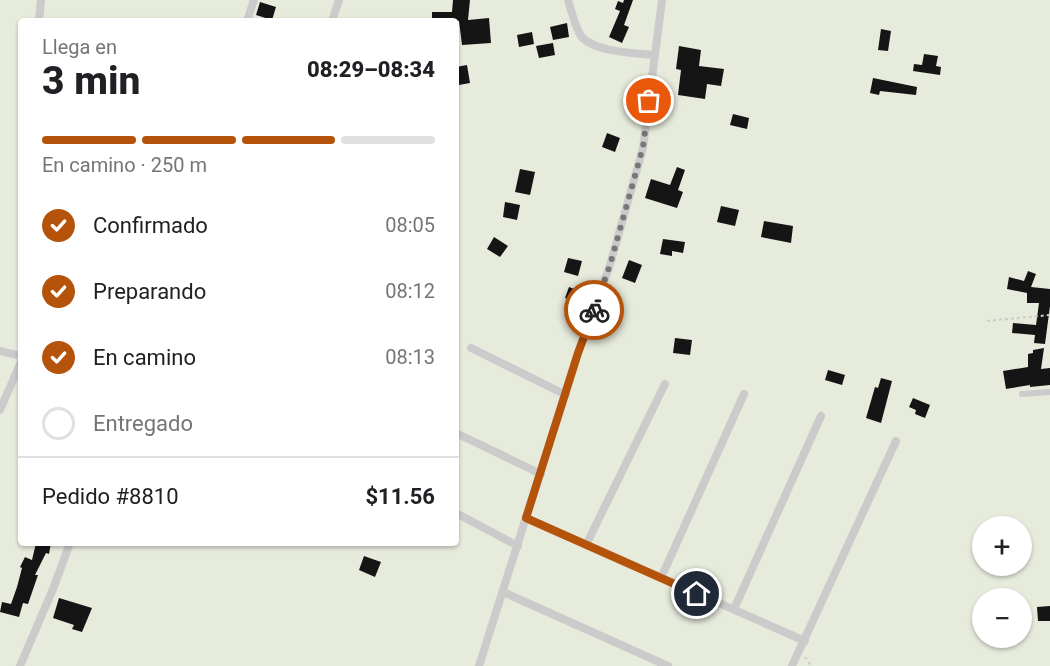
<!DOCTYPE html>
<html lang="es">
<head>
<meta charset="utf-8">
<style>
	body { margin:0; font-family:Roboto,sans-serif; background:#f6f6f6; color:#202124; height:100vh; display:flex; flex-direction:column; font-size:22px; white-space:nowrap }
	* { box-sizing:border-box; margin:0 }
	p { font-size:20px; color:#757577 }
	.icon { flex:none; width:33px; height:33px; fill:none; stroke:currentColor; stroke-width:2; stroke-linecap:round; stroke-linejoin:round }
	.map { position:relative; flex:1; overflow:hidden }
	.panel { position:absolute; left:18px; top:18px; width:441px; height:528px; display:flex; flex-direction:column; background:#fff; border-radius:6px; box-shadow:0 2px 4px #0004 }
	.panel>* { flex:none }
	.controls { position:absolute; left:972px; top:516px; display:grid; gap:12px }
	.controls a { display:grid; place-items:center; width:60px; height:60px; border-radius:50%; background:#fff; box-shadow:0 2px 4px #0004; font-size:30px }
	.pin { position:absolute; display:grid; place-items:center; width:51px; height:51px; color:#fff; margin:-26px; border:3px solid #fff; border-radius:50%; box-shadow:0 2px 6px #0007 }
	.courier { position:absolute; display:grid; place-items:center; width:60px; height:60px; margin:-30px; border:4px solid #b45309; border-radius:50%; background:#fff; color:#222; box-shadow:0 2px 8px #0007 }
	.overview em { font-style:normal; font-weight:800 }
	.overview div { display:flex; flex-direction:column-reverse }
	.overview { display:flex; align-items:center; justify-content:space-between; height:102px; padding:0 24px }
	h1 { font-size:39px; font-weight:800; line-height:45px }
	.bar { display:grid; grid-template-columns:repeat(4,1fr); gap:9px 6px; align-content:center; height:72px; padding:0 24px }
	.bar i { height:8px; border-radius:4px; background:#e0e0e0 }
	.bar .current { background:#b45309 }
	.bar p { grid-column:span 4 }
	.line { display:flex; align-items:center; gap:15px; padding:0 24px; border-top:2px solid #e0e0e0 }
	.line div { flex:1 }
	ol { padding:0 24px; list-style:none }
	li { display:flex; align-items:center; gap:18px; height:66px }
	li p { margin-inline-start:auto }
	li .icon { padding:6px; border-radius:50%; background:#b45309; color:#fff; stroke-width:4 }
	li:last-child { color:#757577 }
	li i { width:33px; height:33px; border:3px solid #e0e0e0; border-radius:50% }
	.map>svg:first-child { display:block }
	.green { fill:#e6ebdc; fill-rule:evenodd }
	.building { fill:#151515 }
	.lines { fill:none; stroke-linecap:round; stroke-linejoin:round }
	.path { stroke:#cbcbcb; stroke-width:2; stroke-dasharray:3 3; stroke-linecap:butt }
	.pedestrian { stroke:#cbcbcb; stroke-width:6 }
	.minor { stroke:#cbcbcb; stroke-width:8 }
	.done { stroke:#777; stroke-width:6; stroke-dasharray:0 10.8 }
	.route { stroke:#b45309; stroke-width:8 }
</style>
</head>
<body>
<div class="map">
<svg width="1050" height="666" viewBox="0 0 1050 666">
	<rect width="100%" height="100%" fill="#fff"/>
	<path class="green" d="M0 0H1050V666H0ZM21 21H456V543H21ZM982 526H1022V566H982ZM982 598H1022V638H982Z"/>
	<path class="building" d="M453 0H470L468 20 489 18 491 43 462 45 459 21H432V12H452Z
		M624 0H633L624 25 629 27 622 43 609 37 620 11 615 9 618 1 623 3Z
		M260 2 276 7 272 20 256 15Z
		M567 23 569 37 553 40 550 27Z
		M881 29 891 31 888 51 878 50Z
		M532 32 534 44 519 47 517 35Z
		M553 43 555 55 539 58 536 46Z
		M679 46 701 50 699 66 724 69 721 86 707 84 705 99 678 95 681 70 676 69Z
		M924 54 938 56 936 66 941 67 940 75 913 71 914 64 922 65Z
		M467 65 470 83 459 85 456 67Z
		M873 78 917 87 916 95 880 91 879 95 870 93Z
		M733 114 749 118 747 129 730 125Z
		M607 133 620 138 615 152 602 147Z
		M677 167 685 170 678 190 683 192 677 208 645 198 651 179 670 185Z
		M520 169 535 172 530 195 515 192Z
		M505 202 520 205 517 220 503 217Z
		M721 206 739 210 735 226 717 222Z
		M764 221 793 226 791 243 761 237Z
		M494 237 508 246 500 257 487 249Z
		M663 239 685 242 683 253 672 251V256L660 254Z
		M568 258 582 261 578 276 564 272Z
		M629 260 642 265 635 283 622 278Z
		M1028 271 1036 274 1031 287 1050 289V306L1045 344 1034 343 1035 335 1012 333 1013 323 1036 325 1039 303H1027V293L1007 289 1009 277 1024 281Z
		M569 287 589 295 585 305 565 298Z
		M675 338 692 340 690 355 673 353Z
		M1044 348 1041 369 1050 368V385L1030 387V385L1006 389 1003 371 1028 367V354L1033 353V350Z
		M828 370 845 375 842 385 825 380Z
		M881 378 892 381 881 423 866 418 875 387 878 388Z
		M913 398 930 405 925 418 915 414 916 410 909 407Z
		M36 543H51L49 554 46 553 35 575H38L28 604 23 603 19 617 0 612 2 602 11 604 17 587 22 568 20 567 25 557 32 560Z
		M364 556 381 562 375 577 359 570Z
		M59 598 92 608 82 632 72 629 74 625 53 618Z
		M1050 606V621H1038L1037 607Z"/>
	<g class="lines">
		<path class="path" d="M987 321 1050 315
			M805 657 811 666"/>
		<path class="pedestrian" d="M1022 394 1050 392"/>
		<path class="minor" d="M568 0C572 12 574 25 581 36 593 52 635 53 654 55
			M39 21 41 0
			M247 21 254 0
			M332 21 339 0
			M471 348 566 395
			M0 351 21 356
			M0 410 21 362
			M456 433 541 474
			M456 513 518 546
			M526 518 805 641
			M586 545 665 384
			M661 578 744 394
			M503 592 668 666
			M734 609 821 416
			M20 666 53 589 70 543
			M479 666 578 353 610 265 643 148 662 0
			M792 666 896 441"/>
	</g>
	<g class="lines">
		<path class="done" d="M594 310 610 265 643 147 649 101"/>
		<path class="route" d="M594 310 578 353 526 518 697 594"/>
	</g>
</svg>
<div class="controls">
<a>+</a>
<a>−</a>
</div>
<div class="pin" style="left:649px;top:101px;background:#ea580c"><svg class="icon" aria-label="bag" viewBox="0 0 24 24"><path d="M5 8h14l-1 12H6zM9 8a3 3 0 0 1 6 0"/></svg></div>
<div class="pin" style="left:697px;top:594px;background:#1f2937"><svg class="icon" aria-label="home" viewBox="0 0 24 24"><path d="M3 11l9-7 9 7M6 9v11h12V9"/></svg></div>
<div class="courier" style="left:594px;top:310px"><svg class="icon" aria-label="bike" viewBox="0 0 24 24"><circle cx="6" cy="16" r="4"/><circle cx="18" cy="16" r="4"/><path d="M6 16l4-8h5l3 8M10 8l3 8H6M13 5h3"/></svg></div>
<section class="panel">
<div class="overview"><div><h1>3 min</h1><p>Llega en</p></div><em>08:29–08:34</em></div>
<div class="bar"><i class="current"></i><i class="current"></i><i class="current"></i><i></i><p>En camino · 250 m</p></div>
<ol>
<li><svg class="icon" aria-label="check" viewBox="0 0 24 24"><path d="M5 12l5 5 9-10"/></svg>Confirmado<p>08:05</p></li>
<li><svg class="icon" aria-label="check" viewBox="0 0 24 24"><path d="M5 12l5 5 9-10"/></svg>Preparando<p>08:12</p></li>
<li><svg class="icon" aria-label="check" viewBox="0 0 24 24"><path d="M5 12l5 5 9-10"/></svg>En camino<p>08:13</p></li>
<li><i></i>Entregado</li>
</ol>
<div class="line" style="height:78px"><div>Pedido #8810</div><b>$11.56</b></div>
</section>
</div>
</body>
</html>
